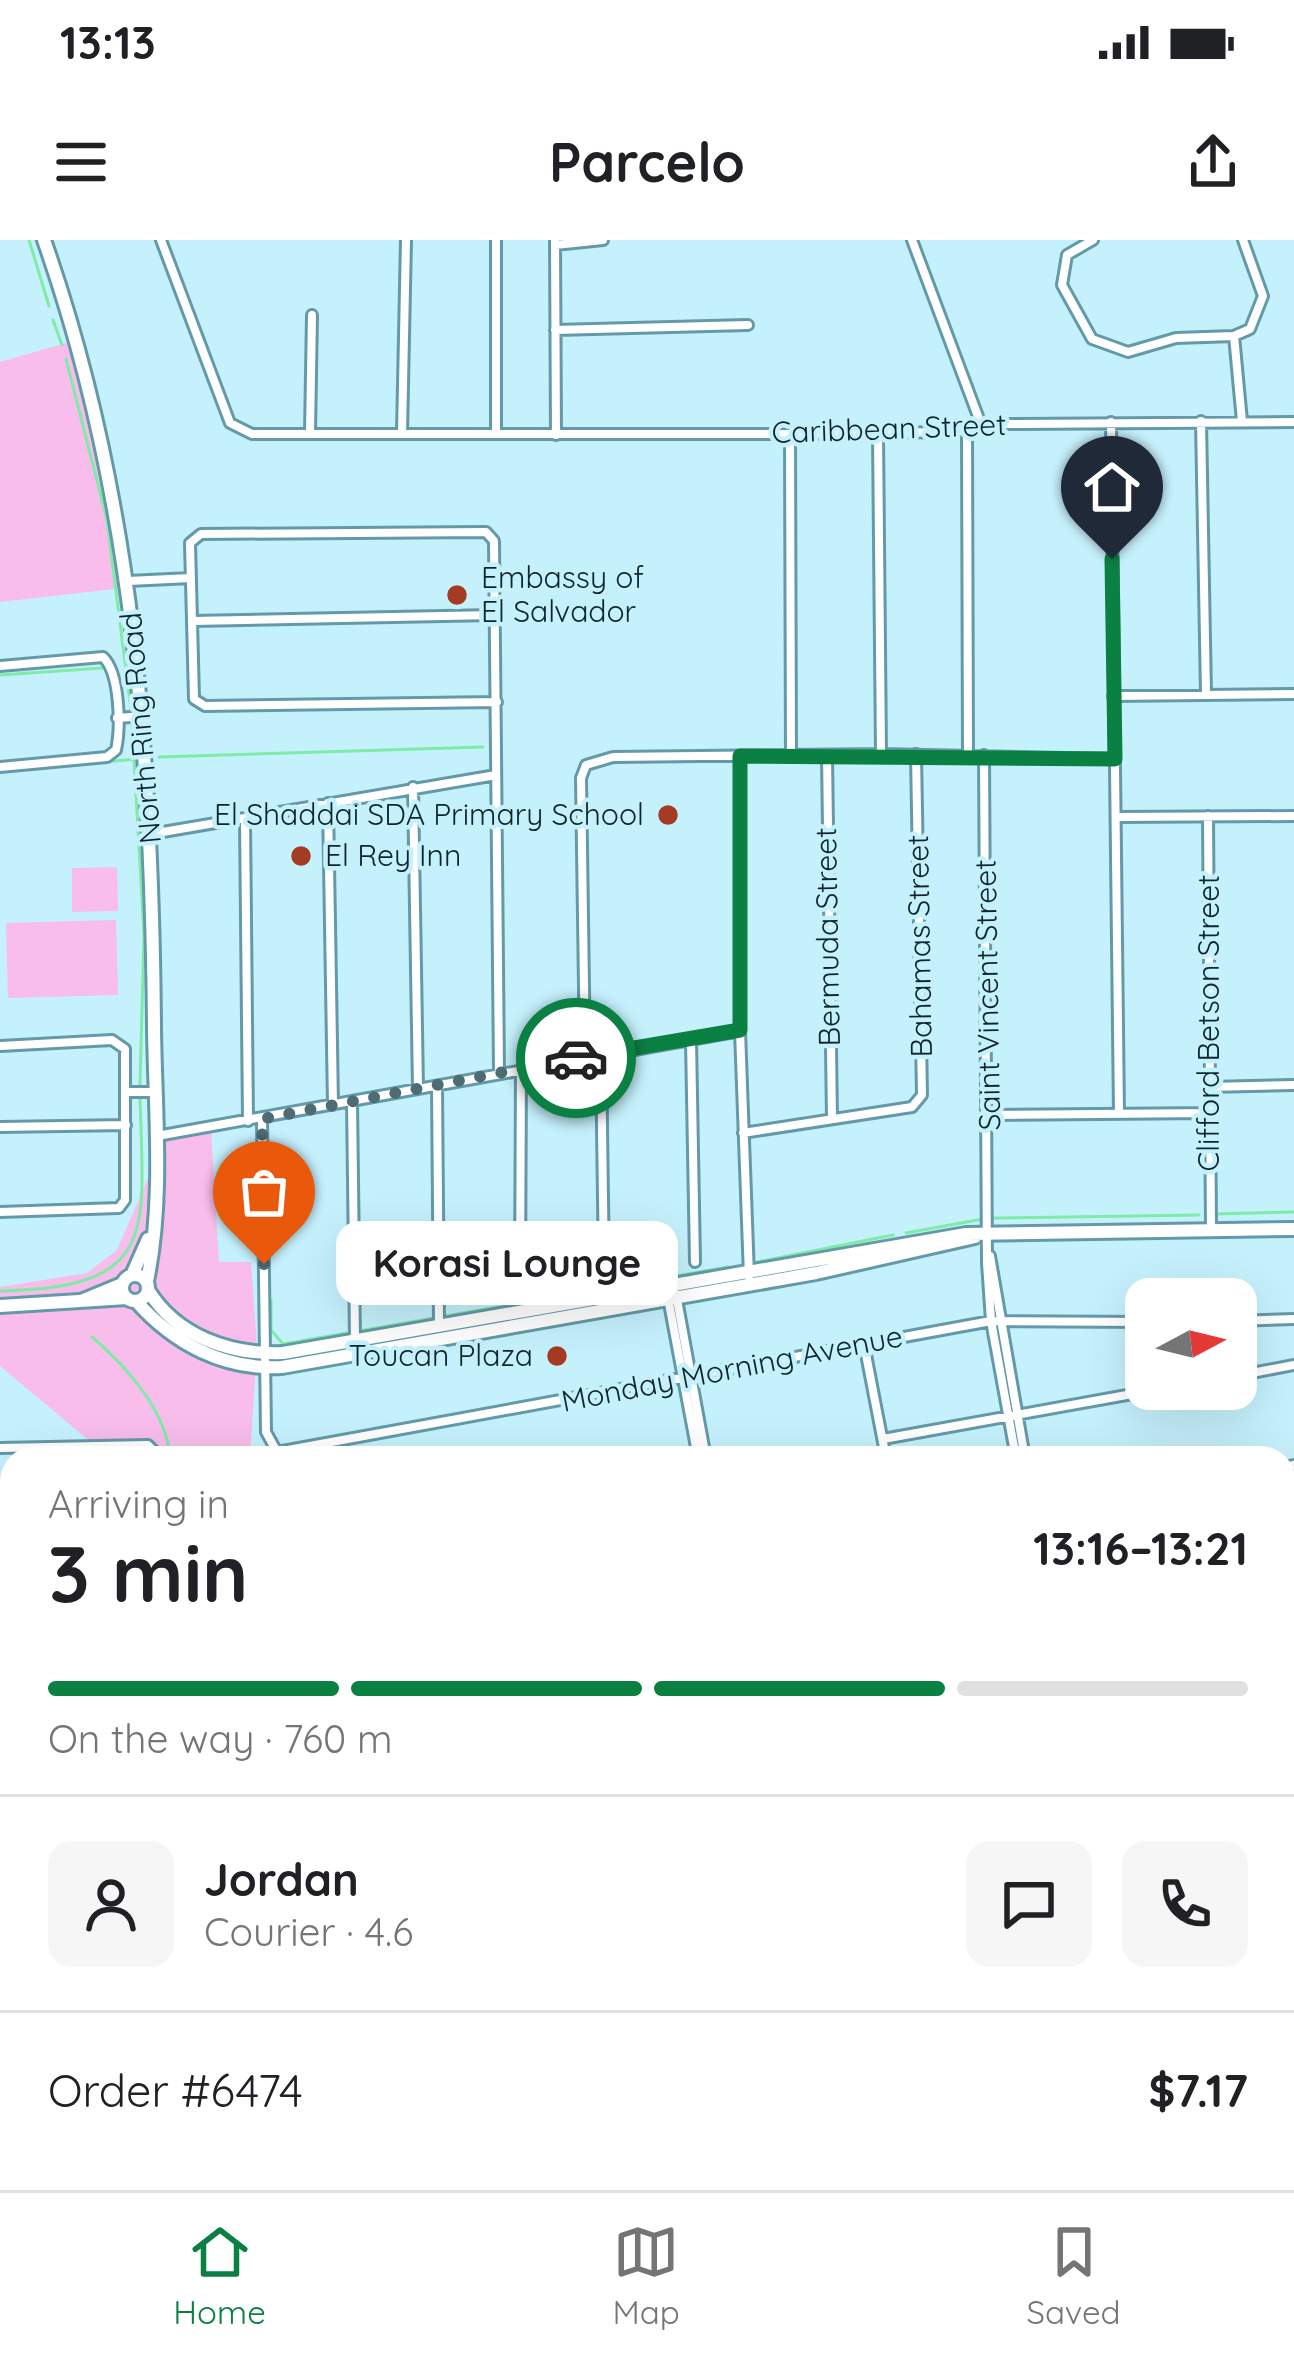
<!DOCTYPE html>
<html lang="en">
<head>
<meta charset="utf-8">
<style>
	body { margin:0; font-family:Quicksand,sans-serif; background:#f6f6f6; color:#202124; height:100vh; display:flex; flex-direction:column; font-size:45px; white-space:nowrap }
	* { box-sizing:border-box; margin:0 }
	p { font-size:39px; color:#757577 }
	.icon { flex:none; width:66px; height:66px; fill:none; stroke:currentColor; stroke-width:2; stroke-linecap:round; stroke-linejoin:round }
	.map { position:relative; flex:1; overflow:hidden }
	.sheet { position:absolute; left:0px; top:1206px; width:1296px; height:744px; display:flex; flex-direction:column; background:#fff; border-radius:36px 36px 0 0; box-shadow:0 12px 48px #0002 }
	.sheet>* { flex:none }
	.needle { width:78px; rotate:83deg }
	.controls { position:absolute; left:1125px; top:1038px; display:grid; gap:24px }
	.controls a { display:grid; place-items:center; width:132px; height:132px; border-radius:24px; background:#fff; box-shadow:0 12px 48px #0002; font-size:60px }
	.pin { position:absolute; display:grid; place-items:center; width:102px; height:102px; color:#fff; margin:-123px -51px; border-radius:50% 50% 50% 0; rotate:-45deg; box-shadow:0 0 12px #0007 }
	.pin .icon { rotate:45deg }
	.courier { position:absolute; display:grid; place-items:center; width:120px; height:120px; margin:-60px; border:9px solid #0b8043; border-radius:50%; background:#fff; color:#222; box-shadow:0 3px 15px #0007 }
	.bubble { position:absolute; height:84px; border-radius:24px; background:#fff; box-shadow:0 12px 48px #0002; font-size:39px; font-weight:800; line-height:84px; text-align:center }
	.summary em { font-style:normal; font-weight:800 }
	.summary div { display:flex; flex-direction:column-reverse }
	.summary { display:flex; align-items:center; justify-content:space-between; height:204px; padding:0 48px }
	h1 { font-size:78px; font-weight:800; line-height:90px }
	.bar { display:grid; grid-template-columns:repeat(4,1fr); gap:18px 12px; align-content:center; height:144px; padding:0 48px }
	.bar i { height:15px; border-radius:9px; background:#e0e0e0 }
	.bar .on { background:#0b8043 }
	.bar p { grid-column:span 4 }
	.line { display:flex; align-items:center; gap:30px; padding:0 48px; border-top:3px solid #e0e0e0 }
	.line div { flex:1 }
	.round { display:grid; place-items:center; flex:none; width:126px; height:126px; border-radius:24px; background:#f6f6f6 }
	.status { display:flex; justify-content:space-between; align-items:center; height:84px; padding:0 60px; background:#fff; direction:ltr }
	.status svg { height:33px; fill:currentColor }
	header { display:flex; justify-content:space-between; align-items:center; height:156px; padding:0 48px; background:#fff; font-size:54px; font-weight:800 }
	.tabs { display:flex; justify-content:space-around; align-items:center; height:168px; border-top:3px solid #e0e0e0; background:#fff; font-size:33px; color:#757577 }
	.tabs a { display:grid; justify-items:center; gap:6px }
	.tabs .on { color:#0b8043 }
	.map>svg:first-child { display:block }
	.green { fill:#f8bdeb }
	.forest { fill:#d77fc5 }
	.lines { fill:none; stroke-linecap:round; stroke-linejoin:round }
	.stream { stroke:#7eeba7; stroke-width:3 }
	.street-casing { stroke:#649aa8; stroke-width:14 }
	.secondary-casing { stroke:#649aa8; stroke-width:18 }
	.street { stroke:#fff; stroke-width:8 }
	.secondary { stroke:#fff; stroke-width:12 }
	.done { stroke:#4e6c74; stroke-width:12; stroke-dasharray:0 21.6 }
	.route { stroke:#0b8043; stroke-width:15 }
	.poi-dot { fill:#a43b22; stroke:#c5f1fd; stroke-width:4.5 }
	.labels { text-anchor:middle; stroke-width:9; stroke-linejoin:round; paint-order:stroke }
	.street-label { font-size:30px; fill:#0e252a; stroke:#c5f1fd }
	.poi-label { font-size:30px; fill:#0e252a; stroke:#c5f1fd; text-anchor:start }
</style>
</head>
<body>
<div class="status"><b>13:13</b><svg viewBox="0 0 49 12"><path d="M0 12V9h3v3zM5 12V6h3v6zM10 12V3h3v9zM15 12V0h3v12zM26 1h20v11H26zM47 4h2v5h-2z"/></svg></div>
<header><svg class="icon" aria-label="menu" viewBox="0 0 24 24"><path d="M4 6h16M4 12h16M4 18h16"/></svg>Parcelo<svg class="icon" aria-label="share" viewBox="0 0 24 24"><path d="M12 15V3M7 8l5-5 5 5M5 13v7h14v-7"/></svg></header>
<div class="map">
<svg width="1294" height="1950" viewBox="0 0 1294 1950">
	<rect width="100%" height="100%" fill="#c5f1fd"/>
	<path class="green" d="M66 103 79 108 123 348 0 362V122Z
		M117 627 118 671 72 672V628Z
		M116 680 118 755 8 758 6 683Z
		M211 890 219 1022H251L257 1107 250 1218H110L0 1126V1047L87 1033 117 1010 164 901Z
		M431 1938H679L611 1950H437Z"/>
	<path class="forest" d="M1294 1599V1950H891L872 1938H1284V1601Z"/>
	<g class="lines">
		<path class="stream" d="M29 0 49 66
			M53 80 62 105
			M66 119 107 280 131 470
			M0 435 102 428
			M132 484 144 695 140 844
			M159 517 483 507
			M0 532 136 519
			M1214 974 1294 972
			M994 978 1199 975
			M906 993 983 979
			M757 1022 893 995
			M0 1051C158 1048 144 994 140 858
			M271 1060V1090L283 1104 728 1027
			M92 1097C126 1126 167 1171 170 1218
			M1284 1774 1294 1770
			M178 1950 179 1938"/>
		<defs>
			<path id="street" d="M161 0 230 183 252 194H790L952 192 1007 184 1294 182
				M555 0 556 195
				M912 0 982 187
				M1093 0 1067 15 1062 45 1092 99 1128 112 1176 98 1234 96 1250 89 1263 56 1243 0
				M555 5 603 0
				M555 90 748 85
				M1234 96 1242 181
				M1201 181 1206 454
				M1111 182 1119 874
				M967 190 968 514
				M496 192V0
				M310 193 312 75
				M402 193 406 0
				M878 193 881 514
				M790 194 791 516
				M128 341 191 338
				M193 381 494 375
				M0 426 103 417C120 433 121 487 116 510L107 517 0 527
				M1113 456 1294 454
				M497 462 205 466 194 459 190 303 201 294 486 292 494 301 499 832
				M117 478 145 476
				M827 515 832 879
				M984 515 987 1023 991 1081 1016 1218
				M740 516V791L749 1036
				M413 547 418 849
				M328 563 333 865
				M1208 576 1211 989
				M1117 577 1294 576
				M245 579 248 881
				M151 594 496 535
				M691 800 695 1022
				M0 806 112 800 125 809V960L119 968 0 972
				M601 815 604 1030
				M585 817 581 538 586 525 613 517 881 514 1115 519
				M437 846 439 1084
				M1210 847 1294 845
				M126 852H155
				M352 861 355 1099
				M990 875 1209 873
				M262 879 266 1192 277 1212 991 1081 1146 1082
				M0 887 126 885
				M743 893 912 867 922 855 916 514
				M157 896 740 791
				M990 1016 1025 1218
				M520 1043 521 829
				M676 1054 706 1218
				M668 1058 698 1218
				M1236 1081 1294 1079
				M864 1104 886 1218
				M1236 1136 1294 1125
				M883 1199 1160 1149
				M0 1208 148 1205 161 1218
				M1284 1227 1294 1225
				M0 1311H12
				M1284 1324 1294 1323
				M1284 1424 1294 1422
				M0 1475H12
				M1284 1522 1294 1520
				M0 1767H12
				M65 1938 66 1950
				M268 1938 275 1950
				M574 1938 576 1950
				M813 1938 815 1950
				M196 1950 200 1938
				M327 1950 348 1938
				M726 1950 800 1938"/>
			<path id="secondary" d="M44 0C134 256 152 519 154 788 155 871 164 959 147 1041
				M122 1048a13 13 0 1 1 26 0a13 13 0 1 1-26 0Z
				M132 1035 148 999
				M148 1050C177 1097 231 1115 283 1113L966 994 1294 989
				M81 1061 122 1044
				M136 1061C174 1104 224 1130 282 1127L816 1033 975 997
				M0 1066 127 1058"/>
		</defs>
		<use href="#street" class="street-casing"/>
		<use href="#secondary" class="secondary-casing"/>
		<use href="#street" class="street"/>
		<use href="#secondary" class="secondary"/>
	</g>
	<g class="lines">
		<path class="done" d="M264 1024 262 879 576 818"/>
		<path class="route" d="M576 818 740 790V516L1115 519 1112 319"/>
	</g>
	<g class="poi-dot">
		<circle cx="457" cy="355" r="12"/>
		<circle cx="668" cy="575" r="12"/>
		<circle cx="301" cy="616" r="12"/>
		<circle cx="557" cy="1116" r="12"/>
	</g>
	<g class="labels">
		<g class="street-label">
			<text transform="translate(889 189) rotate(-2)" y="10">Caribbean Street</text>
			<text transform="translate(141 488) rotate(-95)" y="10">North Ring Road</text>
			<text transform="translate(828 697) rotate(-91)" y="10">Bermuda Street</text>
			<text transform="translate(920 706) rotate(-91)" y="10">Bahamas Street</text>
			<text transform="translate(988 755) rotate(-91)" y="10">Saint Vincent Street</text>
			<text transform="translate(1209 783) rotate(-90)" y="10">Clifford Betson Street</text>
			<text transform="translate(732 1129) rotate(-11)" y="10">Monday Morning Avenue</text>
		</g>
		<g class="poi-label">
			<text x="481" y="348">Embassy of<tspan x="481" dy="34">El Salvador</tspan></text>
			<text x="644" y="585" text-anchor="end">El Shaddai SDA Primary School</text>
			<text x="325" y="626">El Rey Inn</text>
			<text x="533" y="1126" text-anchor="end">Toucan Plaza</text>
		</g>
	</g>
</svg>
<div class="controls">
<a><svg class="needle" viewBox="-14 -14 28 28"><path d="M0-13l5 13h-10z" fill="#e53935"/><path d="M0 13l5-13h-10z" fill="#757577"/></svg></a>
</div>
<div class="pin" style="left:264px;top:1024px;background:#ea580c"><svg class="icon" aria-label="bag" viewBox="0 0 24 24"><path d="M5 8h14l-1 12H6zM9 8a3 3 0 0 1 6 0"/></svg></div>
<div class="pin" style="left:1112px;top:319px;background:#1f2937"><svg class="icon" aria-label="home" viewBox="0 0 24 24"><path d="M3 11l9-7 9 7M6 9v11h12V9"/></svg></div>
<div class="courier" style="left:576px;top:818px"><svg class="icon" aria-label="car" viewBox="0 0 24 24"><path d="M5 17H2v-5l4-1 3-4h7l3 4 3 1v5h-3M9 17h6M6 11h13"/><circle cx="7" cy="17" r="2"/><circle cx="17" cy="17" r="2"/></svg></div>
<div class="bubble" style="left:336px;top:981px;width:342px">Korasi Lounge</div>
<section class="sheet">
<div class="summary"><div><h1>3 min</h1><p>Arriving in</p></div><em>13:16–13:21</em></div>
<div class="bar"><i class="on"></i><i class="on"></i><i class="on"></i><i></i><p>On the way · 760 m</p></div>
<div class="line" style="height:216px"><a class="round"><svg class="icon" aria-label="person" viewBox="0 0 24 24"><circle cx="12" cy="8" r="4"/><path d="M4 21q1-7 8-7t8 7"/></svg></a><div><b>Jordan</b><p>Courier · 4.6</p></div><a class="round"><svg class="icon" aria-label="chat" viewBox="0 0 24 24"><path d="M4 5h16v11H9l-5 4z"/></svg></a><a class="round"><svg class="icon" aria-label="phone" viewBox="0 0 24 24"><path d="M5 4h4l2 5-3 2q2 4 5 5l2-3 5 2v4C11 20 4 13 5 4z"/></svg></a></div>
<div class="line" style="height:156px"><div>Order #6474</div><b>$7.17</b></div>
</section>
</div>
<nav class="tabs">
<a class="on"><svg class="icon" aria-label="home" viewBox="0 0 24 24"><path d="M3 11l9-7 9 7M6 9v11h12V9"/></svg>Home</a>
<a><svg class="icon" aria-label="map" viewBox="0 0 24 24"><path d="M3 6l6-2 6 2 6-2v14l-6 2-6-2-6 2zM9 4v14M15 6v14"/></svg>Map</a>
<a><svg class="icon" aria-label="saved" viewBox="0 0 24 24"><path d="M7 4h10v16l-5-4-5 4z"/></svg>Saved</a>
</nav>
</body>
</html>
